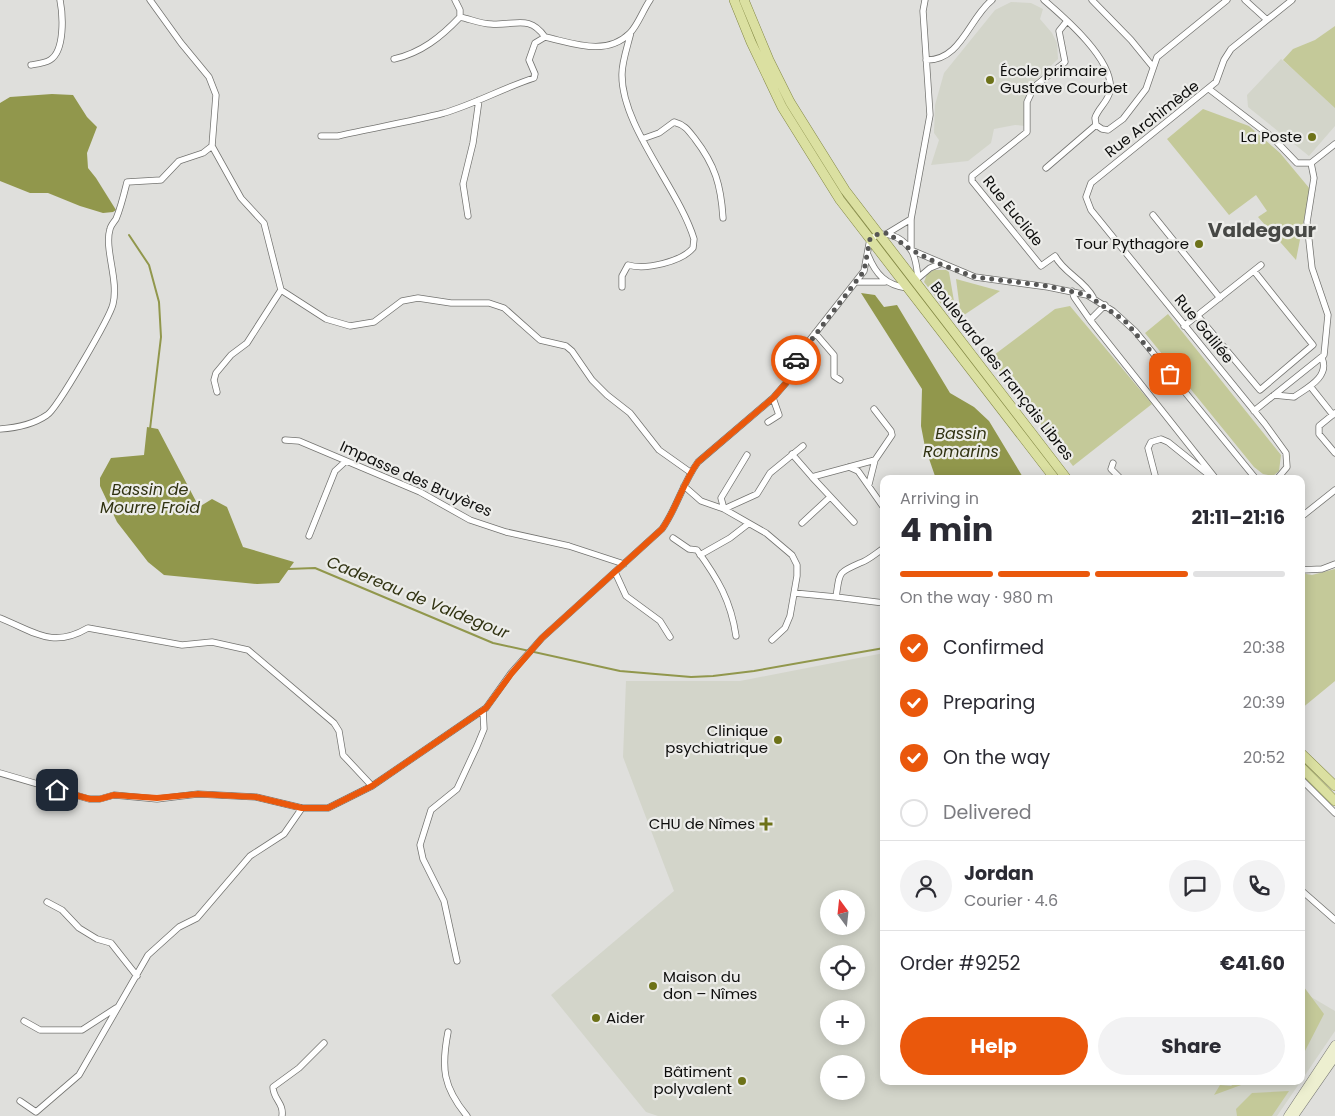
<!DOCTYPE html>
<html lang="en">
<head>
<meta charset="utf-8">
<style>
	body { margin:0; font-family:Poppins,sans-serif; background:#f2f2f3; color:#2b2b33; height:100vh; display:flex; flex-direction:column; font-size:19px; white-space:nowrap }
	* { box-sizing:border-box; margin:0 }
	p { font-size:16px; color:#7c7c81 }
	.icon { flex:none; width:28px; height:28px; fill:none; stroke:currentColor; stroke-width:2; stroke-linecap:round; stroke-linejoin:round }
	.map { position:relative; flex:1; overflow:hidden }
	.sheet { position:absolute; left:880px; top:475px; width:425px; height:610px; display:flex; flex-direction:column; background:#fff; border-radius:10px; box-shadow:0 2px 12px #0003 }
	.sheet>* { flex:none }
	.needle { width:32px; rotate:345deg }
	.controls { position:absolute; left:820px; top:890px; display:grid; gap:10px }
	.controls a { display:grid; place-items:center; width:45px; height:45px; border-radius:50%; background:#fff; box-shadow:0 2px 12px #0003; font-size:25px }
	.pin { position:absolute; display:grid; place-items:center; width:42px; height:42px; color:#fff; margin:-21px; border-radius:10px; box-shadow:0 2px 8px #0006 }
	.courier { position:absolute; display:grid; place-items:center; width:50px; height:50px; margin:-25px; border:4px solid #ea580c; border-radius:50%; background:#fff; color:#222; box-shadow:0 1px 6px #0007 }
	.summary em { font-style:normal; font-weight:700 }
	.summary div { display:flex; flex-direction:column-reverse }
	.summary { display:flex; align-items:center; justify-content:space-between; height:85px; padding:0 20px }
	h1 { font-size:32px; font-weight:700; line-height:38px }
	.bar { display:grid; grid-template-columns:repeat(4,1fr); gap:8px 5px; align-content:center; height:60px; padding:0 20px }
	.bar i { height:6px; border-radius:4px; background:#e1e1e2 }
	.bar .selected { background:#ea580c }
	.bar p { grid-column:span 4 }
	.line { display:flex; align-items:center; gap:12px; padding:0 20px; border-top:1px solid #e1e1e2 }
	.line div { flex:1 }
	.round { display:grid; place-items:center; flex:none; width:52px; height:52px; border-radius:26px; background:#f2f2f3 }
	ol { padding:0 20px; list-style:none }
	li { display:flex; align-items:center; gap:15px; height:55px }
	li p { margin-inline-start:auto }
	li .icon { padding:5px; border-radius:50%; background:#ea580c; color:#fff; stroke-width:4 }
	li:last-child { color:#7c7c81 }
	li i { width:28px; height:28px; border:2px solid #e1e1e2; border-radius:50% }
	.cta { display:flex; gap:10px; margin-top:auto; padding:10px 20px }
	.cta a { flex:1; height:58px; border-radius:30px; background:#ea580c; color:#fff; font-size:20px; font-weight:700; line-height:58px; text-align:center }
	.cta a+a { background:#f2f2f3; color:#2b2b33 }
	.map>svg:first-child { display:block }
	.built { fill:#d3d5ca; fill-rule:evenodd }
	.green { fill:#c4c999 }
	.water { fill:#91974c }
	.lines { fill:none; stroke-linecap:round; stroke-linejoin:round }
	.stream { stroke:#91974c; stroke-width:2 }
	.street-casing { stroke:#747471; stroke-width:7 }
	.secondary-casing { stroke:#747471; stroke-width:9 }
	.primary-casing { stroke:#838844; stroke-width:10 }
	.street { stroke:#fff; stroke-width:5.5 }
	.secondary { stroke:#edefd0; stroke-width:8 }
	.primary { stroke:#dbe0a1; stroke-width:9 }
	.done { stroke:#565655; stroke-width:5; stroke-dasharray:0 9 }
	.route { stroke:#ea580c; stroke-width:6 }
	.poi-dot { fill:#6d7218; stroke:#ecece9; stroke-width:2 }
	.labels { text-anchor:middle; stroke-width:4.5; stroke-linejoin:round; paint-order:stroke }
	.poi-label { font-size:15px; fill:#0d0d0c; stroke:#ecece9; text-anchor:end }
	.street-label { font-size:15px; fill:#0d0d0c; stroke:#ecece9 }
	.water-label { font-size:16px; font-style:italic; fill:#303211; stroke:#ecece9 }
	.district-label { font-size:20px; font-weight:bold; fill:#474845; stroke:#ecece9 }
</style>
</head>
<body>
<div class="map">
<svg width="1335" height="1116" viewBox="0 0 1335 1116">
	<rect width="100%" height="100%" fill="#dfdfdc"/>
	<path class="built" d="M1011 2 1031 3 1043 9 1040 19 1052 33 1057 43 1058 59 1030 86 1024 101 1025 126 1015 125 994 129 991 143 968 161 931 165 939 140 934 133 935 105 944 73 995 10Z
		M1281 59 1335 105V126L1309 156 1248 107 1247 95Z
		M884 653V1081H1301L1277 1116H658L646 1112 551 995 674 891 623 757 626 681H740ZM829 899H856V926H829ZM829 954H856V981H829ZM829 1009H856V1036H829ZM829 1064H856V1091H829Z
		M1301 991 1335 1011V1031L1301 1081Z"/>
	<path class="green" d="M1335 26V108L1283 60 1293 49 1315 40Z
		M1203 109 1249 126 1280 153 1310 189 1296 260 1258 217 1267 211 1256 195 1229 215 1167 139Z
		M934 270H946L949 272 955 307 949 314 924 282 927 274Z
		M956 279 1000 291 961 317Z
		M1070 306 1152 404 1073 466 990 358 1055 309Z
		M1168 314 1281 455 1279 471 1273 476 1263 474 1254 467 1145 333Z
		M1335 569V681L1301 709V573L1312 575Z
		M1301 983 1324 1014 1305 1051 1301 1054Z
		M1238 1081H1252L1214 1095 1220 1085 1231 1086Z
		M1289 1091 1272 1116H1237L1236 1109 1252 1093Z"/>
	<path class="water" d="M52 94 73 95 87 117 97 127 87 153 88 168 96 178 116 210 113 212 103 213 80 206 48 193H30L0 181V103L10 97Z
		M861 293 875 295 884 307 897 305 950 393 974 407 989 421 1024 479H936L925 447 921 426 922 389Z
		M147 427 158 429 199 507 212 499 227 507 243 547 294 562 279 583 257 584 164 575 148 562 117 522 100 486V478L111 458 144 455Z"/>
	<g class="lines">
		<path class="stream" d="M129 235 149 265 159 302 161 337 150 429
			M288 569 315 568 493 643 620 671 691 677 713 676 754 671 884 648"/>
		<defs>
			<path id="street" d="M150 0 181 43 209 77 216 95 212 146 241 198 264 223 281 290 247 343 231 355 216 373 214 380 217 392
				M455 0 460 10V17C470 19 481 24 491 24 515 26 529 14 545 37
				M1044 0C1065 18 1115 61 1110 91 1108 102 1098 108 1095 118L1096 125 1102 129 1108 130 1123 119 1146 89 1157 57 1227 0
				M1092 0 1131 40 1153 67
				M1245 0 1266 19
				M1067 21 1059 31 1065 62 1034 87 1027 102V132L972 176V181L1041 266 1055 256C1064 273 1084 280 1093 297
				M394 59C421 53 441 37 460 17
				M926 60C961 61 969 18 992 0
				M31 65C37 64 45 63 50 60 65 51 63 15 60 0
				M1209 89 1273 138 1297 163H1311
				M321 136H338C373 128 409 122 444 113 475 104 503 88 534 78L535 74 529 60 535 43 545 37C573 43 606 57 630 33 638 25 643 10 650 0
				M642 139 659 133 674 122C685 125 688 130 695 139 715 165 721 185 723 218
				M1311 163 1335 144
				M1046 168 1096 125
				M1153 215 1220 298
				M468 216 463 184 473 143 479 100
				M888 233 911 219
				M911 250 975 277 1048 287 1087 295 1113 311 1135 331 1256 479
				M911 250V219L930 115 923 11 925 0
				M868 255C876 275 886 285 907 288
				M917 279 930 268 940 264
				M858 282H885
				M622 287V276L628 265C646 270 681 262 693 248L694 239C679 189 621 126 622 74 622 61 628 45 631 32
				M281 290 326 319 350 326 374 322 402 301 418 298 451 303H489L504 308 540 340 566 346 572 351 592 380 607 395 630 413 659 450 690 472
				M1072 291 1074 297 1090 320 1216 479
				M1197 315 1260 390 1313 345 1254 271
				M1090 320 1105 305
				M1184 326 1261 265
				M815 333 834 355V376L840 380
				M1310 386 1333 415
				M1274 395 1294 397C1307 388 1330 377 1322 358
				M1254 411 1324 355 1328 315 1312 268 1307 222 1314 178 1311 163
				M1335 413 1319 426V434L1335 453
				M768 422 779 415 773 398
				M0 429C15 428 34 424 47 415 57 409 110 317 113 304 119 280 104 249 110 229 111 225 114 222 116 219 121 207 124 194 127 182L161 180 179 161 203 153 212 146
				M285 440 299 441 420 492 470 520 506 532 569 546 624 564
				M792 454 812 477 875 460
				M747 455 721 498 724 509 757 494 770 473 803 446
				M1113 463 1111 469 1121 479
				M849 467 858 471 884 508
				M812 477 854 522
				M1156 479 1148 448 1151 442 1161 439 1168 442 1214 479
				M1277 479 1287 467 1286 453 1265 424 1091 210 1086 197 1091 183 1216 82 1224 60 1231 49 1292 0
				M869 484 875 460 892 435 891 431 874 409
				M684 486 701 501 724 509 766 533 792 555 797 565V576L790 616 785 628 772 640
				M1301 517 1335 490
				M802 523 829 498
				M309 536 335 471 346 461
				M673 538 689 549 697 550C718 579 731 601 736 636
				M700 555 730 538 748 524
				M1301 570 1322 569 1335 564
				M615 572 626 596 660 621 670 637
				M794 593 836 597C840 572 837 573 860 563 869 560 876 553 884 548
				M836 597 884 603
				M0 618C35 632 52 649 88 628L182 645 212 642 248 650 334 723 339 731 343 755 372 786
				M0 773 89 799H100L114 795 157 799 198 794 256 797 302 808H328L372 786 486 708 511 673 542 638 662 529C677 508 683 482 698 462L773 398 786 383 798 355 864 271 870 239C884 229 901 236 911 250 916 257 917 269 918 278
				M1301 779 1335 813
				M1301 890 1335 920
				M47 902 62 910 79 928 97 939 111 943 137 976
				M457 961 444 901 423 859 420 845 431 810 457 789 477 746 484 729 483 710
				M24 1021 40 1030H82L116 1008
				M448 1032C441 1068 443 1087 467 1116
				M20 1101 36 1112 79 1075 148 955 179 927 197 918 250 856 284 834 302 808
				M282 1116C284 1103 273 1099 273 1087L299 1068 324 1043"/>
			<path id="secondary" d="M1288 1116 1335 1045
				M1294 1116 1335 1057"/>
			<path id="primary" d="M734 0 751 42 782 107 840 200 1055 479
				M744 0 769 60 790 102 845 190 1067 479
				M1301 753 1335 786
				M1301 767 1335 801"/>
		</defs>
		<use href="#street" class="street-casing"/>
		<use href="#secondary" class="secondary-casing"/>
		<use href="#primary" class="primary-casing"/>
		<use href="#street" class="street"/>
		<use href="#secondary" class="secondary"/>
		<use href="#primary" class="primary"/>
	</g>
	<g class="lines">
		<path class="done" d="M796 360 864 271 870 239 878 234 888 233 911 250 940 264 975 277 1048 286 1087 295 1125 321 1170 374"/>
		<path class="route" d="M57 790 90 799H100L114 795 157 798 198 794 256 797 302 808H328L372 786 486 708 511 674 542 638 662 529C677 508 683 482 698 462L773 398 786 383 796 360"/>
	</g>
	<g class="poi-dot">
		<circle cx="990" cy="80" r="5"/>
		<circle cx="1312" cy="137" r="5"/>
		<circle cx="1199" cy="244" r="5"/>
		<circle cx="778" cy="740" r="5"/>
		<path d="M763.5 816.5h5v5h5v5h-5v5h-5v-5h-5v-5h5z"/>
		<circle cx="653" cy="986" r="5"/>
		<circle cx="596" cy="1018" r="5"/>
		<circle cx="742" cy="1081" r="5"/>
	</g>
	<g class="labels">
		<g class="poi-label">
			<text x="1000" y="76" text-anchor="start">École primaire<tspan x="1000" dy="17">Gustave Courbet</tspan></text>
			<text x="1302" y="142">La Poste</text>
			<text x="1189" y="249">Tour Pythagore</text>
			<text x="768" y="736">Clinique<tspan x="768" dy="17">psychiatrique</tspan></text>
			<text x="755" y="829">CHU de Nîmes</text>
			<text x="663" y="982" text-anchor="start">Maison du<tspan x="663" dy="17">don – Nîmes</tspan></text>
			<text x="606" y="1023" text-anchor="start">Aider</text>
			<text x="732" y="1077">Bâtiment<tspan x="732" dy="17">polyvalent</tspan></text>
		</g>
		<g class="street-label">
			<text transform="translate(1152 119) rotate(-38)" y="5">Rue Archimède</text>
			<text transform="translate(1013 211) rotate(51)" y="5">Rue Euclide</text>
			<text transform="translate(1204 329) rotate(51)" y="5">Rue Galilée</text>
			<text transform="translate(1002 371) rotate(52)" y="5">Boulevard des Français Libres</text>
			<text transform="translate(416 479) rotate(24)" y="5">Impasse des Bruyères</text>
		</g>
		<g class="water-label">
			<text x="961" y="439">Bassin<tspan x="961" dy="18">Romarins</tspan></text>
			<text x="150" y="495">Bassin de<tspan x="150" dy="18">Mourre Froid</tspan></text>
			<text transform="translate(418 597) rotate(22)" y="6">Cadereau de Valdegour</text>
		</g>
		<g class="district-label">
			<text x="1262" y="237">Valdegour</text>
		</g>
	</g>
</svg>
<div class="controls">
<a><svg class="needle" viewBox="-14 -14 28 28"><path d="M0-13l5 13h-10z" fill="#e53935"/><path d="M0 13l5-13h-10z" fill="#7c7c81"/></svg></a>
<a><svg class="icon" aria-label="locate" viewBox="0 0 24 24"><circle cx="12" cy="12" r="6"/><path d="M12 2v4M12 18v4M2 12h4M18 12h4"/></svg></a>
<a>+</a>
<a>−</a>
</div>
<div class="pin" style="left:1170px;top:374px;background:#ea580c"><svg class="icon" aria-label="bag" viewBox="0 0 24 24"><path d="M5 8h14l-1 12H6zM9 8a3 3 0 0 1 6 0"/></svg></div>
<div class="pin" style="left:57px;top:790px;background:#1f2937"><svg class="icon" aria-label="home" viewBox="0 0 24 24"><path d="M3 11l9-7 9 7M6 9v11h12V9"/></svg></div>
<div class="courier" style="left:796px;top:360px"><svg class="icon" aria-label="car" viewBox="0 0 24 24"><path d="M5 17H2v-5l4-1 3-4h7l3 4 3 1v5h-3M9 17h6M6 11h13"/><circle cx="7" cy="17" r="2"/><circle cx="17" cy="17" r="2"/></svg></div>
<section class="sheet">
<div class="summary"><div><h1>4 min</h1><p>Arriving in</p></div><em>21:11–21:16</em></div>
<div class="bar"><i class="selected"></i><i class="selected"></i><i class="selected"></i><i></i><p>On the way · 980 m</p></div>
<ol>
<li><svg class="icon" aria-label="check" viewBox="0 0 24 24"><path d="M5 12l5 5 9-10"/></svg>Confirmed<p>20:38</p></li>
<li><svg class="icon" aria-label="check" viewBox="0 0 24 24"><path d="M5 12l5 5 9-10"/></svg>Preparing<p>20:39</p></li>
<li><svg class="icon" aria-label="check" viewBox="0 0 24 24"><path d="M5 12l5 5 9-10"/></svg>On the way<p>20:52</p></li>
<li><i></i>Delivered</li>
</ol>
<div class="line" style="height:90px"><a class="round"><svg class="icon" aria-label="person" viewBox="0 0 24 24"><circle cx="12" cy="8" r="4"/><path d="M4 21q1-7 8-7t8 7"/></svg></a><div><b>Jordan</b><p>Courier · 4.6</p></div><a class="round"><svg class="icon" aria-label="chat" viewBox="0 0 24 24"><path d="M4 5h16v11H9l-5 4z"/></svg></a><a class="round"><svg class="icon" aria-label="phone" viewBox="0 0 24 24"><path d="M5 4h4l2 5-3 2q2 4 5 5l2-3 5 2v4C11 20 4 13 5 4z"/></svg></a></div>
<div class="line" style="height:65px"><div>Order #9252</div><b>€41.60</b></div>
<div class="cta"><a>Help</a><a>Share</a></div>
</section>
</div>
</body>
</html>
